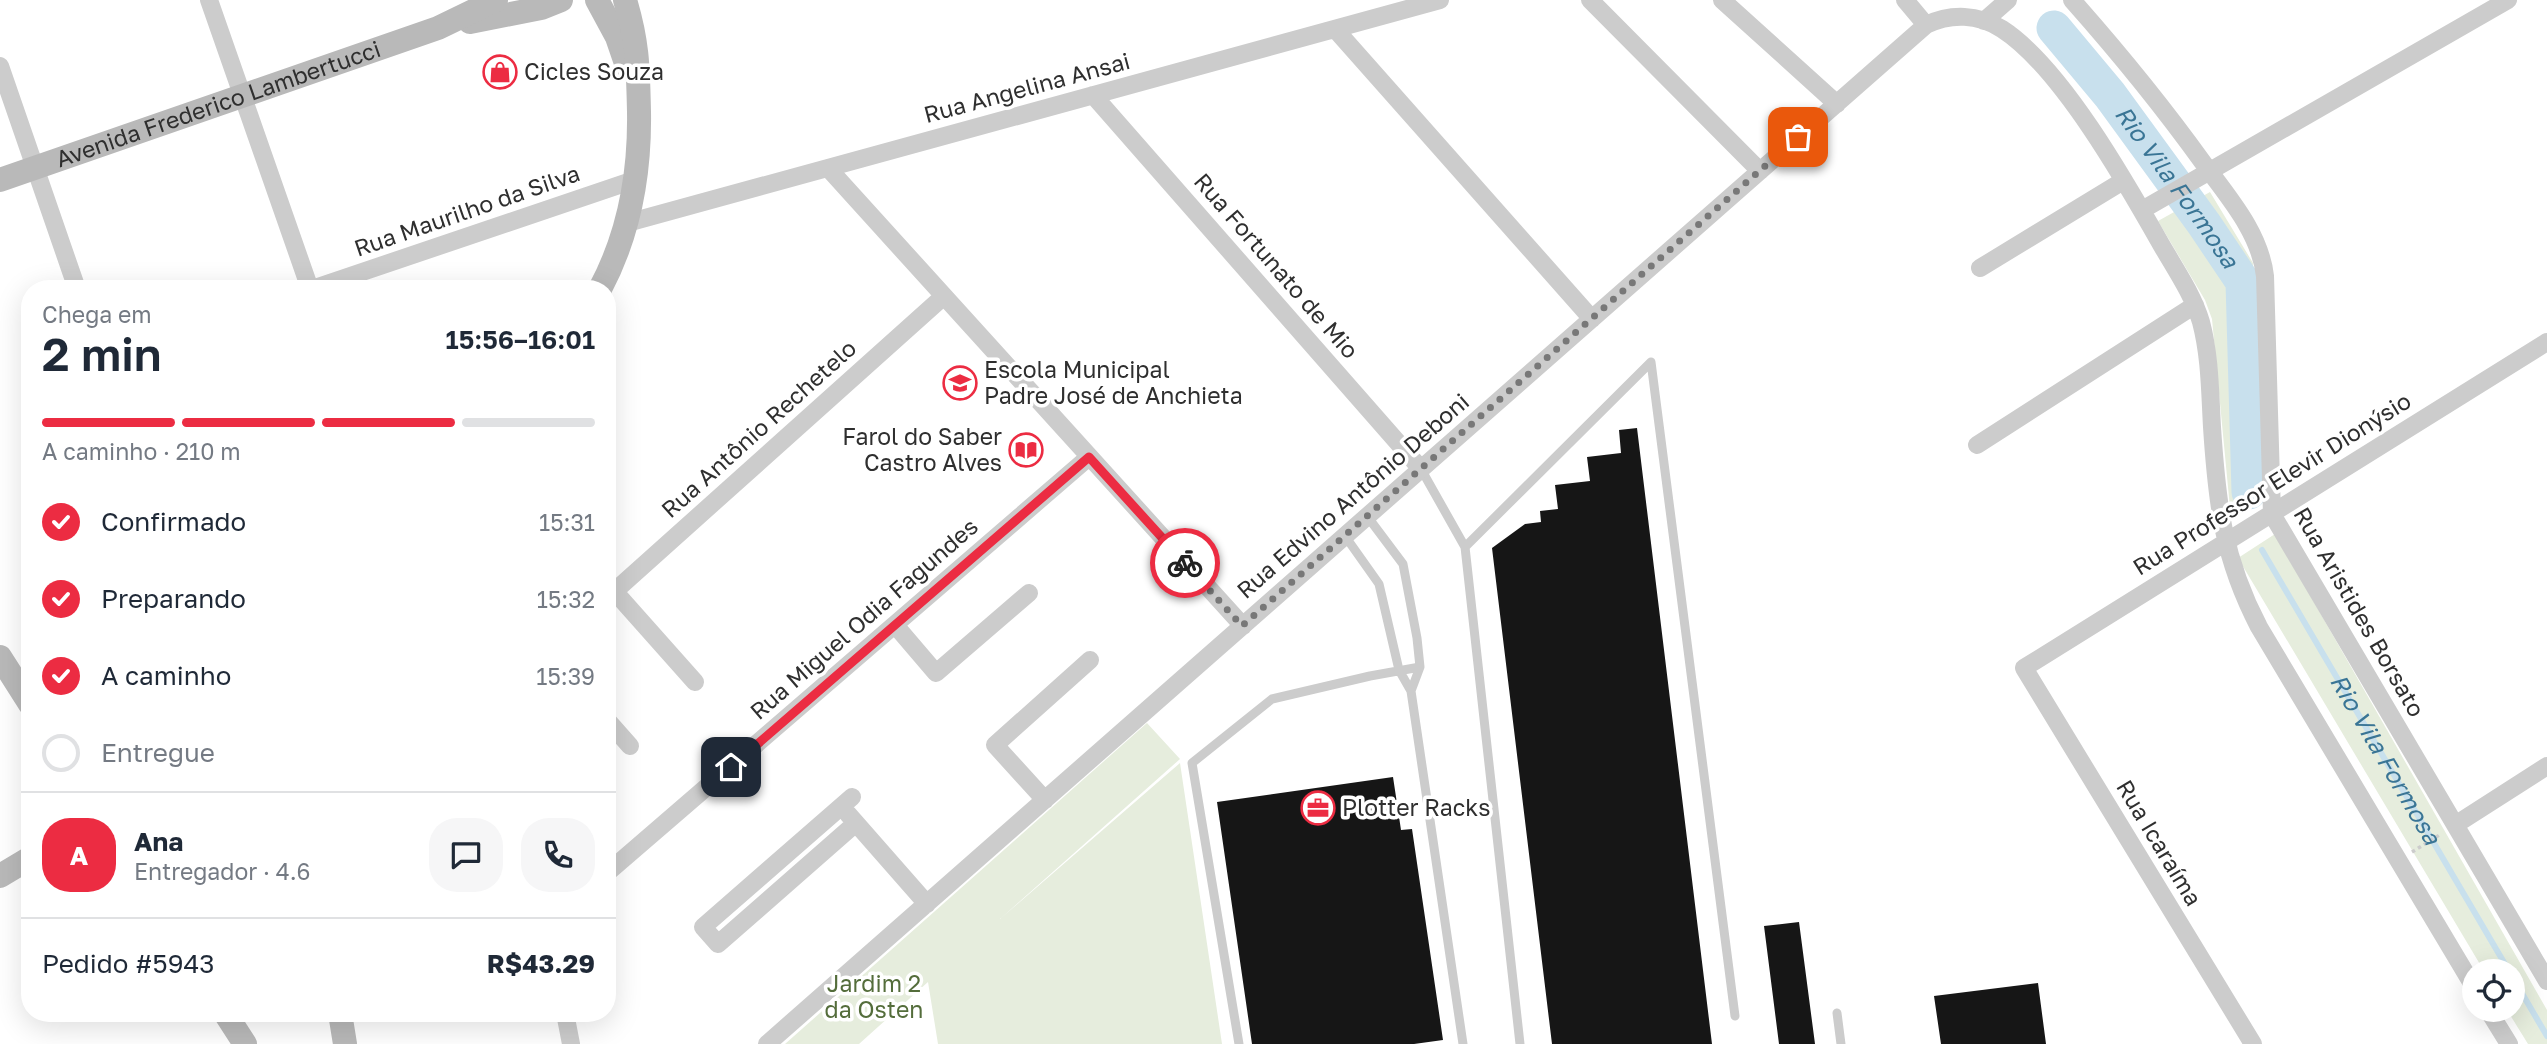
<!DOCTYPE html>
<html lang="pt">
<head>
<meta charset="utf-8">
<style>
	body { margin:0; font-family:"Golos Text",sans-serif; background:#f6f6f7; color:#1f2937; height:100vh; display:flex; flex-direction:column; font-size:26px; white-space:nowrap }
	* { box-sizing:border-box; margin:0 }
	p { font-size:23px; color:#747a83 }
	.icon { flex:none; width:38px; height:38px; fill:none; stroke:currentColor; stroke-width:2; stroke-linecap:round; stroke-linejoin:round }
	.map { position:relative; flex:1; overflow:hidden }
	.drawer { position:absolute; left:21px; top:280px; width:595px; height:742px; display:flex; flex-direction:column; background:#fff; border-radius:28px; box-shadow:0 7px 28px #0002 }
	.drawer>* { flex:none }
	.fabs { position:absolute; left:2462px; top:959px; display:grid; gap:14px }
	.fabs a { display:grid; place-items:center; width:63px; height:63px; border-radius:50%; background:#fff; box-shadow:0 7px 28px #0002; font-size:35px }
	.pin { position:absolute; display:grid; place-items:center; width:60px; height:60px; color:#fff; margin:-30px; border-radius:14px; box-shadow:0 4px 10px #0006 }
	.courier { position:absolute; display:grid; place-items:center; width:70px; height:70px; margin:-35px; border:5px solid #ec2c42; border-radius:50%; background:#fff; color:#222; box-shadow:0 2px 9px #0007 }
	.head em { font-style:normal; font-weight:600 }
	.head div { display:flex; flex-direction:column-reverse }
	.head { display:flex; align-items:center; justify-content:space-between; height:119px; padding:0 21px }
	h1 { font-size:46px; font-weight:600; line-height:52px }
	.bar { display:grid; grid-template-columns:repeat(4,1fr); gap:10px 7px; align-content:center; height:84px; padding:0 21px }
	.bar i { height:9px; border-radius:5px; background:#e0e1e3 }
	.bar .active { background:#ec2c42 }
	.bar p { grid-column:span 4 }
	.line { display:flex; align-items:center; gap:18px; padding:0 21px; border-top:2px solid #e0e1e3 }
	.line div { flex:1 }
	.round { display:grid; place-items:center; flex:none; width:74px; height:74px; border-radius:28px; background:#f6f6f7 }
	ol { padding:0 21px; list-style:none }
	li { display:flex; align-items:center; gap:21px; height:77px }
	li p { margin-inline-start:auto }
	li .icon { padding:7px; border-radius:50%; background:#ec2c42; color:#fff; stroke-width:4 }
	li:last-child { color:#747a83 }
	li i { width:38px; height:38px; border:4px solid #e0e1e3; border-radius:50% }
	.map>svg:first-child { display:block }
	.green { fill:#e6eddd }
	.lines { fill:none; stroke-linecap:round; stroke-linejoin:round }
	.stream { stroke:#c8e0ed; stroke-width:6 }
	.river { stroke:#c8e0ed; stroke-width:35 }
	.building { fill:#161616 }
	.path { stroke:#ccc; stroke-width:3.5; stroke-dasharray:3.5 3.5; stroke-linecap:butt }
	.lane { stroke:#ccc; stroke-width:9 }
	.street { stroke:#ccc; stroke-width:18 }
	.secondary { stroke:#b9b9b9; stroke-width:24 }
	.done { stroke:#787878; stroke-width:7; stroke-dasharray:0 12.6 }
	.route { stroke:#ec2c42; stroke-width:9 }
	.labels { text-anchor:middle; stroke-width:7; stroke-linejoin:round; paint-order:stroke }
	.poi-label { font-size:23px; fill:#2f2f2f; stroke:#fff; text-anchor:start }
	.street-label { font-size:23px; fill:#2f2f2f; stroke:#fff }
	.park-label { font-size:23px; fill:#546d3b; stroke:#fff }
	.water-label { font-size:24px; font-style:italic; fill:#3a7595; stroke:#fff }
</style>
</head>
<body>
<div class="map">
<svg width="2547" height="1044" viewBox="0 0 2547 1044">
	<rect width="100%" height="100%" fill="#fff"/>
	<path class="green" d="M2210 192 2253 263 2265 488 2230 508 2212 319 2205 300 2158 221Z
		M2275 534 2547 1010V1044H2528L2507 1010H2513V971H2484L2238 558Z
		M1147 723 1180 759 1000 919 1180 763 1222 1044H938L928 982 859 1044H785Z"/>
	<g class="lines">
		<g class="stream">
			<path id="s1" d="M2262 550 2509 971"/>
			<path d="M2513 978 2547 1036"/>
		</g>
		<path class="river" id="s2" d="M2054 28 2110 95 2204 224 2243 282 2249 492"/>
	</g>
	<path class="building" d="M1637 428 1712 1044H1552L1492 548 1525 524 1541 522 1540 511 1558 509 1555 485 1590 481 1587 457 1621 453 1619 430Z
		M1393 777 1401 830 1412 829 1443 1040 1414 1044H1252L1217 802Z
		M1799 922 1815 1044H1779L1764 926Z
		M2038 983 2046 1044H1941L1934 996Z"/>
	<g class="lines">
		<path class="path" d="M2412 852 2441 834"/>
		<path class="lane" d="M1421 469 1465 547 1651 362 1735 1016
			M1367 516 1403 564 1417 638 1420 667 1411 691
			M1345 536 1379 584 1399 670 1411 691 1463 1044
			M1465 547 1520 1044
			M1837 1013 1841 1044
			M1239 1044 1192 763 1272 699 1370 676 1420 667"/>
		<path class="street" d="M209 0 310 289
			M1590 0 1760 171
			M1722 0 1837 104
			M1905 0 1926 25
			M2072 0C2119 53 2163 107 2204 164 2229 198 2260 233 2265 276L2272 514 2547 981
			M1984 21 2008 0
			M1335 29 1592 319
			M0 66 77 289
			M1093 95 1421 469
			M828 168 1243 626
			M2142 210 2508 0
			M627 223 1440 0
			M1980 268 2123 181
			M312 289 637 179
			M1977 445 2195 305
			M615 592 695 682
			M607 598 944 296
			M895 625 936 673 1029 593
			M607 720 630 746
			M852 797 703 927 718 944 856 823
			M1045 800 995 745 1090 660
			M848 814 927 904
			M2455 825 2547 766
			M607 873 1089 457
			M2488 1010 2509 1044
			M565 1013 571 1044
			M767 1044 1926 25C1951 13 1978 14 2002 29 2061 67 2127 184 2162 246 2176 270 2193 295 2201 322 2210 356 2210 392 2212 427 2217 504 2223 558 2259 627L2474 987
			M2253 1044 2024 668 2547 342"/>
		<g class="secondary">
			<path d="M597 0 617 37 628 69"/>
			<path d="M470 22 541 8 561 0"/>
			<path id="s3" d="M0 180 438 28 496 0"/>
			<path d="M600 289C630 233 640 174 639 112 638 68 638 43 625 0"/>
			<path d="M0 657 30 704"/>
			<path d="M0 876 30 858"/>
			<path d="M225 1013 245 1044"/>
			<path d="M340 1013 345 1044"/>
		</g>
	</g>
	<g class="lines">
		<path class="done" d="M1185 563 1242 626 1798 137"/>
		<path class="route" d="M731 767 1089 457 1185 563"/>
	</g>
	<defs>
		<symbol id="shop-ring" viewBox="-11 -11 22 22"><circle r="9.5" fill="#fff" stroke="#ec2c42" stroke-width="1.5"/><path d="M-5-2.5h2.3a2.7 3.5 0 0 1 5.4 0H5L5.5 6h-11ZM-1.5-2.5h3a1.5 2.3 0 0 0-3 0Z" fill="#ec2c42"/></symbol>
		<symbol id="school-ring" viewBox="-11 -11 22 22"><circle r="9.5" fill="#fff" stroke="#ec2c42" stroke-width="1.5"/><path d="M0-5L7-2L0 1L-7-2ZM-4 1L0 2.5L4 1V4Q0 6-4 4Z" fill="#ec2c42"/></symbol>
		<symbol id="library-ring" viewBox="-11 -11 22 22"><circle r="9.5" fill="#fff" stroke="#ec2c42" stroke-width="1.5"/><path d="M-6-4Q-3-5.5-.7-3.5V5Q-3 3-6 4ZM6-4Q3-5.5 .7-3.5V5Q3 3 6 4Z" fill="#ec2c42"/></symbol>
		<symbol id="office-ring" viewBox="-11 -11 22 22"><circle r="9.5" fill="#fff" stroke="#ec2c42" stroke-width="1.5"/><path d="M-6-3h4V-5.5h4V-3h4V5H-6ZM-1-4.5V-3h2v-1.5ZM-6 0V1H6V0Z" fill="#ec2c42"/></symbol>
	</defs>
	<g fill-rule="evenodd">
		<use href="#shop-ring" x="481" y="53" width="38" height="38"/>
		<use href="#school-ring" x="941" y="364" width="38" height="38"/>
		<use href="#library-ring" x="1007" y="431" width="38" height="38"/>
		<use href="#office-ring" x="1299" y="789" width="38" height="38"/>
	</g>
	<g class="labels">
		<g class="poi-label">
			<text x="524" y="80">Cicles Souza</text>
			<text x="984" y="378">Escola Municipal<tspan x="984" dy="26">Padre José de Anchieta</tspan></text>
			<text x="1002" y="445" text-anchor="end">Farol do Saber<tspan x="1002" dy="26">Castro Alves</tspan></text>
			<text x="1342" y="816">Plotter Racks</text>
		</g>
		<g class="street-label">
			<text transform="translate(1027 88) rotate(-15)" y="8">Rua Angelina Ansai</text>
			<text dy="8" stroke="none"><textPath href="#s3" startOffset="231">Avenida Frederico Lambertucci</textPath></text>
			<text transform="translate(467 211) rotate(-19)" y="8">Rua Maurilho da Silva</text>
			<text transform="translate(1276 266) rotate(49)" y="8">Rua Fortunato de Mio</text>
			<text transform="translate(759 429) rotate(-42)" y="8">Rua Antônio Rechetelo</text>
			<text transform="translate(2272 484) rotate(-32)" y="8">Rua Professor Elevir Dionýsio</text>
			<text transform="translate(1353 496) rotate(-41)" y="8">Rua Edvino Antônio Deboni</text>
			<text transform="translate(2359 612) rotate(60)" y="8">Rua Aristides Borsato</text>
			<text transform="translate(864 619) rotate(-41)" y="8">Rua Miguel Odia Fagundes</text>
			<text transform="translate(2159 843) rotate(59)" y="8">Rua Icaraíma</text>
		</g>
		<g class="park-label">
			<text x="874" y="992">Jardim 2<tspan x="874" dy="26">da Osten</tspan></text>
		</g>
		<g class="water-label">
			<text dy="8" stroke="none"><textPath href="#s2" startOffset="201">Rio Vila Formosa</textPath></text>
			<text dy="8" stroke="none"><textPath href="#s1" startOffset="243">Rio Vila Formosa</textPath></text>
		</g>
	</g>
</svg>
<div class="fabs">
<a><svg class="icon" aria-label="locate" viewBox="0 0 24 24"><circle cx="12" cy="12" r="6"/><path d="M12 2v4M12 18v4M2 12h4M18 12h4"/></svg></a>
</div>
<div class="pin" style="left:1798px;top:137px;background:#ea580c"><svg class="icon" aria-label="bag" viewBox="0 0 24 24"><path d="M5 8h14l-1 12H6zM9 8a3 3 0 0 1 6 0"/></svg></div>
<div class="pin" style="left:731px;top:767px;background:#1f2937"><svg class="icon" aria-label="home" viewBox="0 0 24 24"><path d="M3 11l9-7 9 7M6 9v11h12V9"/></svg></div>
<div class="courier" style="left:1185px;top:563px"><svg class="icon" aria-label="bike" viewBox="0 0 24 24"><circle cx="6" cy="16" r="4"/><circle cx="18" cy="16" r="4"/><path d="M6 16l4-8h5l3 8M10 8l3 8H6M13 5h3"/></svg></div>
<section class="drawer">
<div class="head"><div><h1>2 min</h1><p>Chega em</p></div><em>15:56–16:01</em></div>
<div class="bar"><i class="active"></i><i class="active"></i><i class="active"></i><i></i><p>A caminho · 210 m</p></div>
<ol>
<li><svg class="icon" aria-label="check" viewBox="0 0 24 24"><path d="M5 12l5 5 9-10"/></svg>Confirmado<p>15:31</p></li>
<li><svg class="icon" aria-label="check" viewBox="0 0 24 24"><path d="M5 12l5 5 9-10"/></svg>Preparando<p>15:32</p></li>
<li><svg class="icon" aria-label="check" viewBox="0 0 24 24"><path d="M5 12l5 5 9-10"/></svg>A caminho<p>15:39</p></li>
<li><i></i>Entregue</li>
</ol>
<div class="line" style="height:126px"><b class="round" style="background:#ec2c42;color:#fff">A</b><div><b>Ana</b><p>Entregador · 4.6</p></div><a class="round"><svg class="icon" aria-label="chat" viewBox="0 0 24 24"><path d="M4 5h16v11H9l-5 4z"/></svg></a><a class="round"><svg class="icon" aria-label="phone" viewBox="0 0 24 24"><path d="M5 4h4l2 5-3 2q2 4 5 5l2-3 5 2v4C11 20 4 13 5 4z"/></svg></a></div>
<div class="line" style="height:91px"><div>Pedido #5943</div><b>R$43.29</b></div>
</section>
</div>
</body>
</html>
